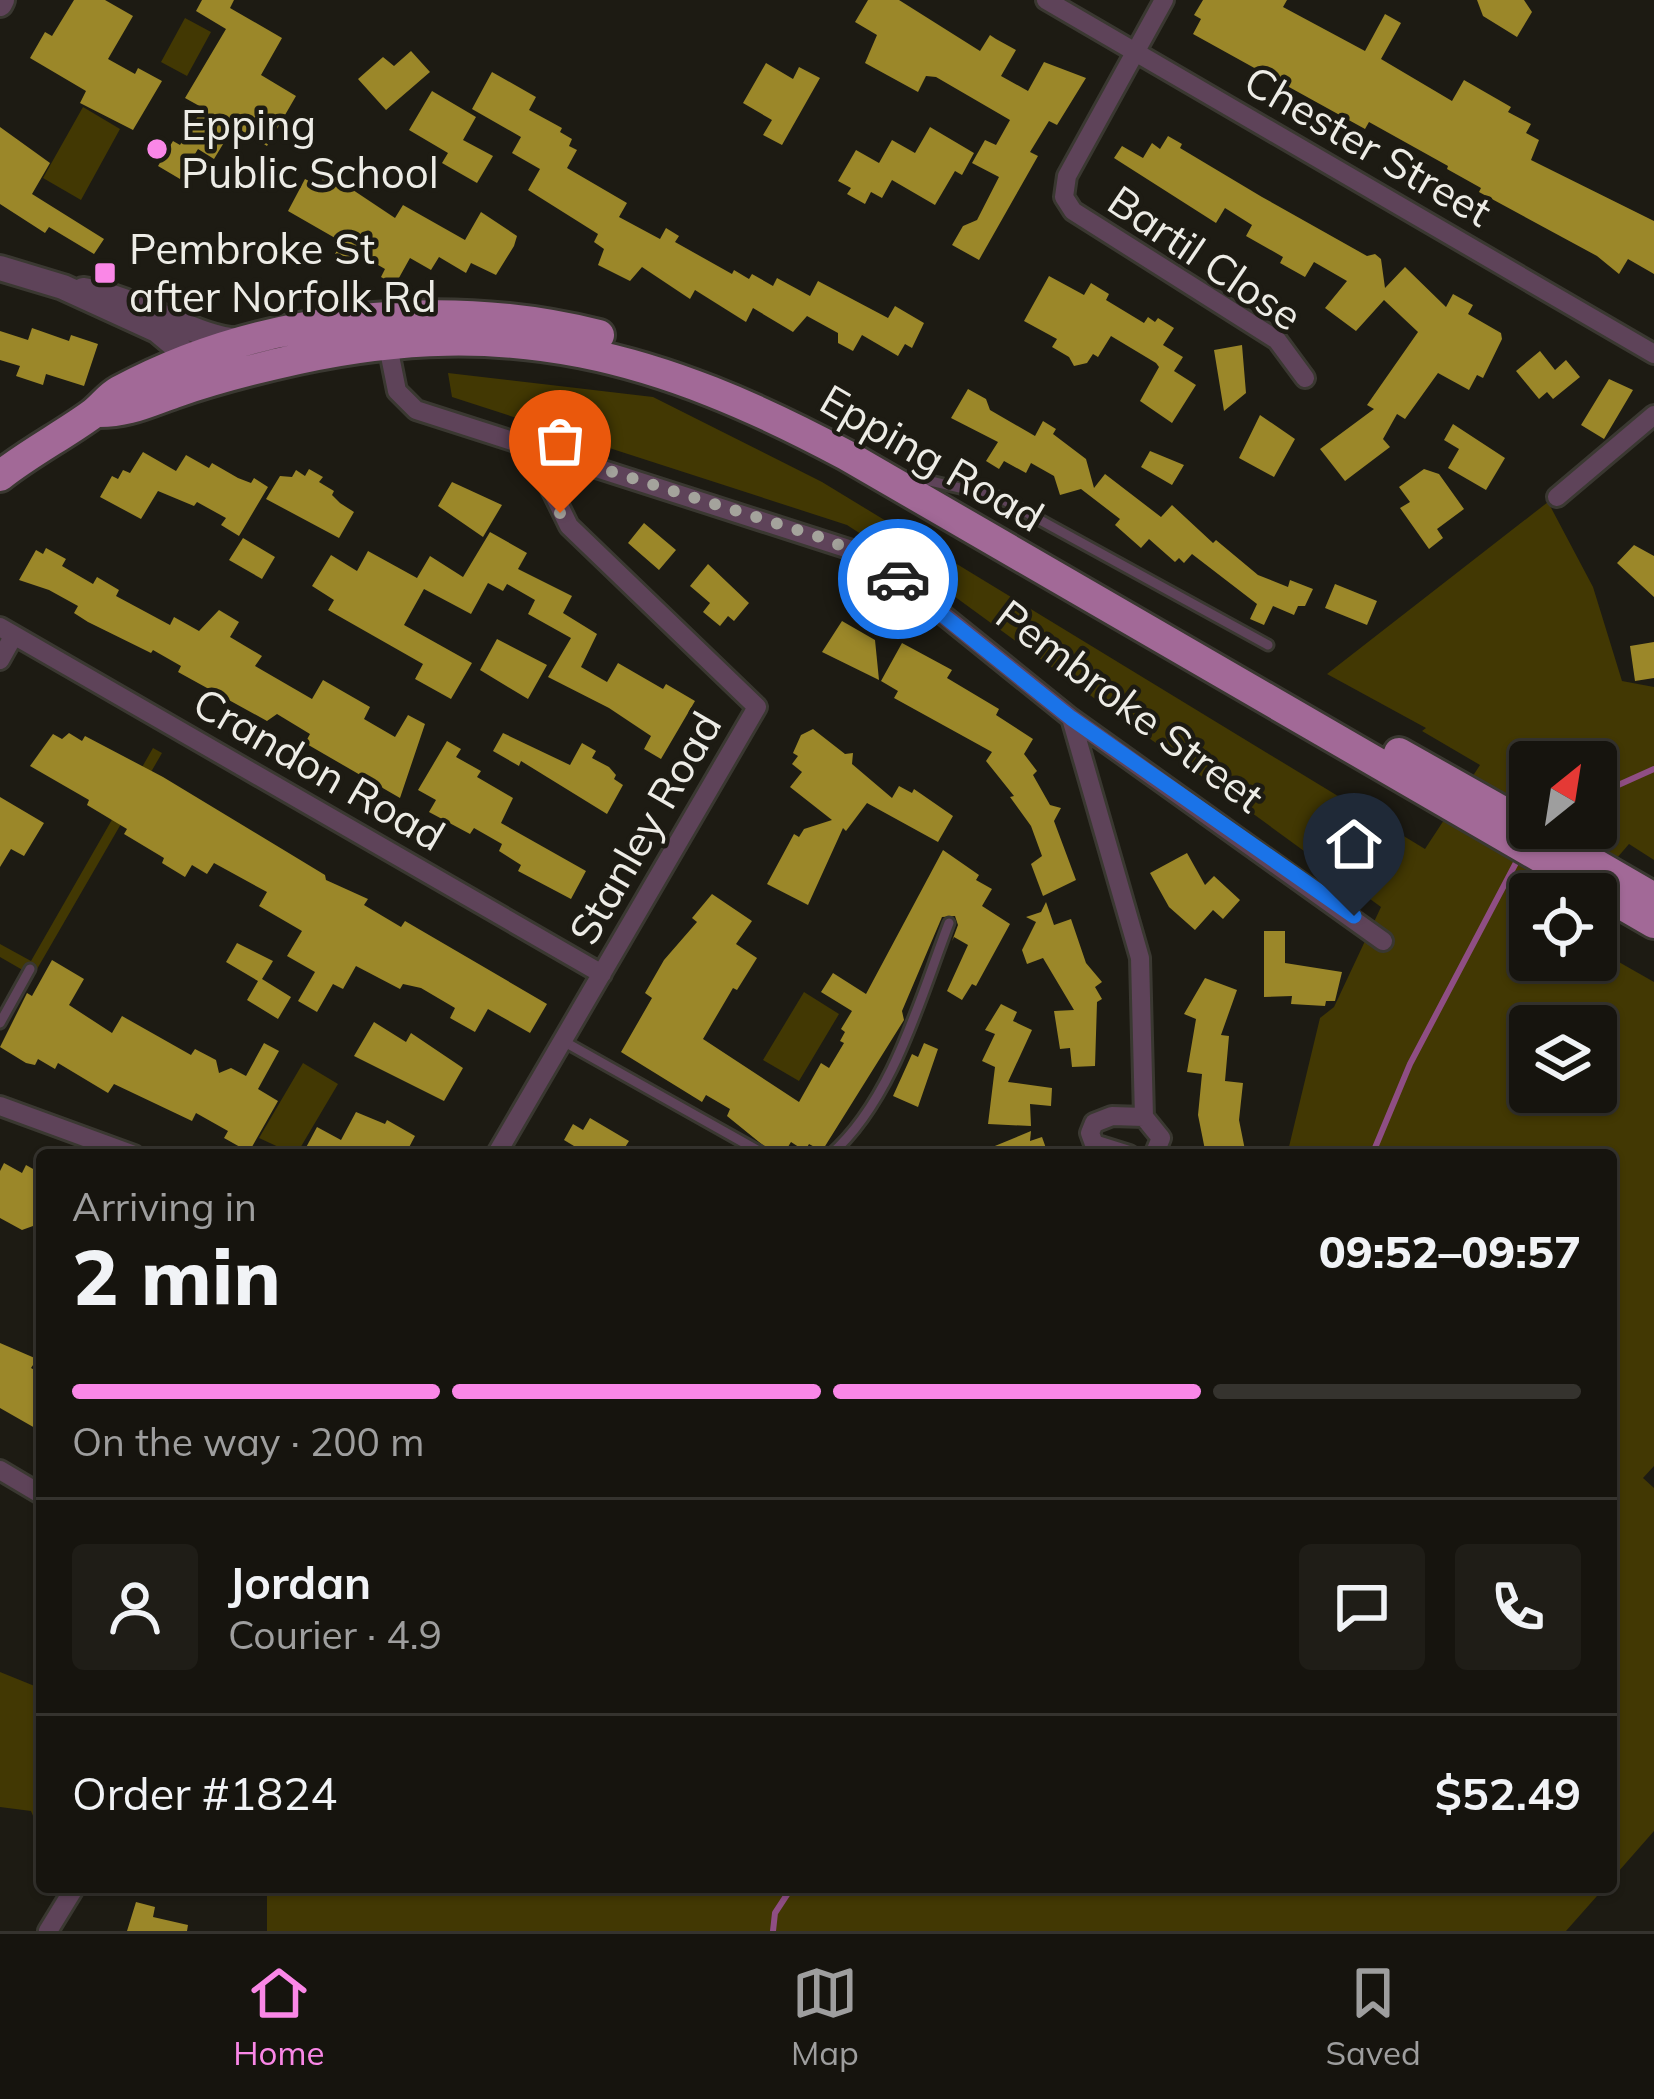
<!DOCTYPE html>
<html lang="en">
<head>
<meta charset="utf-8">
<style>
	body { margin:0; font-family:Mulish,sans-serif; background:#1f1d17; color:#f1f3f6; height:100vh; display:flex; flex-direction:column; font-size:45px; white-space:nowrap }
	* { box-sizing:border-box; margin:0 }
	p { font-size:39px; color:#9e9e9e }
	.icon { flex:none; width:66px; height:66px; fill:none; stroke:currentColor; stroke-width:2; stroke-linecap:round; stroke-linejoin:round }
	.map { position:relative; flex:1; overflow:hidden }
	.sheet { position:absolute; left:36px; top:1149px; width:1581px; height:744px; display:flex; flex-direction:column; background:#16140e; border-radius:12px; box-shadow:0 3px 9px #0004,0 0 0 3px #35332e }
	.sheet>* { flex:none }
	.needle { width:78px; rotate:30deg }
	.buttons { position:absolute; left:1509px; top:741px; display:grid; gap:24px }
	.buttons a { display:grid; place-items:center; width:108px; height:108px; border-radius:12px; background:#16140e; box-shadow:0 3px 9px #0004,0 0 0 3px #35332e; font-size:60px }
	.pin { position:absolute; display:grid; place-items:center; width:102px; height:102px; color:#fff; margin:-123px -51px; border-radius:50% 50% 50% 0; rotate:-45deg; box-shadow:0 0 12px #0007 }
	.pin .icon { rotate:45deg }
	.courier { position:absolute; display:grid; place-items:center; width:120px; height:120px; margin:-60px; border:9px solid #1a73e8; border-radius:50%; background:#fff; color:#222; box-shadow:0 3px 15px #0007 }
	.overview em { font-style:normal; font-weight:800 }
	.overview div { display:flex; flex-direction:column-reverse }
	.overview { display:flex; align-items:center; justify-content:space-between; height:204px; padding:0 36px }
	h1 { font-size:78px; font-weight:800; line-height:90px }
	.bar { display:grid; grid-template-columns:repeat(4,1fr); gap:18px 12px; align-content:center; height:144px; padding:0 36px }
	.bar i { height:15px; border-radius:9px; background:#35332e }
	.bar .current { background:#fa87e7 }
	.bar p { grid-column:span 4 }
	.line { display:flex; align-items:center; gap:30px; padding:0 36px; border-top:3px solid #35332e }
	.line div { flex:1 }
	.round { display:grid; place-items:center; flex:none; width:126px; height:126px; border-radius:12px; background:#1f1d17 }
	.tab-bar { display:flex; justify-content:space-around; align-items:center; height:168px; border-top:3px solid #35332e; background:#16140e; font-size:33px; color:#9e9e9e }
	.tab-bar a { display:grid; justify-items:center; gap:6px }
	.tab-bar .current { color:#fa87e7 }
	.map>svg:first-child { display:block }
	.green { fill:#423803; fill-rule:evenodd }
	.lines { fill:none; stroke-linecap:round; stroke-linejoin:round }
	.stream { stroke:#8f4e84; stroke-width:6 }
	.building { fill:#9b8729 }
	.service-casing { stroke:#3a3831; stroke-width:15 }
	.minor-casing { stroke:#3a3831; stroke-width:24 }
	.tertiary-casing { stroke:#3a3831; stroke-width:30 }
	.primary-casing { stroke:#3a3831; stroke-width:36 }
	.service { stroke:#5e4359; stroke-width:9 }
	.minor { stroke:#5e4359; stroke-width:18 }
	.tertiary { stroke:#5e4359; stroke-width:24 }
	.primary { stroke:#a26997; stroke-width:30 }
	.done { stroke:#a4a39c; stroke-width:12; stroke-dasharray:0 21.6 }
	.route { stroke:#1a73e8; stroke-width:15 }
	.poi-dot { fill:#fa87e7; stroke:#1d1b13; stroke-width:4.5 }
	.labels { text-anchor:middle; stroke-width:9; stroke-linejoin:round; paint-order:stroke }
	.poi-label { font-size:42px; fill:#edece6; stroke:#1d1b13; text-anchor:start }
	.street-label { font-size:42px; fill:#edece6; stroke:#1d1b13 }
</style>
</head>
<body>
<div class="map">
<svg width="1654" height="1931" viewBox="0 0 1654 1931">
	<rect width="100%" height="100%" fill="#1d1b13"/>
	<path class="green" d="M185 18 211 32 187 76 161 62Z
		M83 107 120 129 81 200 43 178Z
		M448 373 653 397 822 482 1425 849 1480 765 1422 731 1426 728 1327 674 1548 502 1593 587 1622 681 1654 687V860L1629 844 1586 894H1530V960H1596V949L1654 982V1466L1643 1478 1654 1488V1831L1611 1880V1155H1287L1320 1018 1334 1007 1381 907 932 580 847 525 452 397ZM1530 762H1596V828H1530ZM1530 1026H1596V1092H1530Z
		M153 748 162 753 33 976 0 957V944L31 961Z
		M804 992 839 1014 799 1081 763 1060Z
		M303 1063 338 1084 296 1155 259 1138Z
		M0 1672 42 1689V1837L31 1811 0 1807Z
		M208 1887H1605L1566 1931H267V1893Z"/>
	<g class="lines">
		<path class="stream" d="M1596 795 1654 769
			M1372 1155 1410 1064 1519 857
			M773 1931 775 1913 792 1887"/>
	</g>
	<path class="building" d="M74 0H105L133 16 108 59 135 74 138 68 162 81 133 130 80 103 86 91 30 58 45 32 52 36Z
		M202 0H234L230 8 282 38 261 75 296 96 267 146 234 126 214 159 198 149 180 179 158 166 173 141 180 145 203 108 185 98 226 29 196 11Z
		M868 0H899L980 51 990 35 996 39 1016 50 1001 76 1028 91 1044 62 1086 78 1057 125 1049 121 1030 152 1038 156 979 260 952 245 963 226 977 220 999 177 972 163 985 140 996 145 1010 120 936 77 926 76 918 92 865 63 877 35 855 22Z
		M1203 0H1287L1283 7 1365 51 1385 14 1401 23 1381 59 1452 101 1464 80 1511 107 1508 112 1531 124 1526 133 1539 140 1531 160 1654 221V274L1628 259 1619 274 1597 256 1479 192 1481 188 1447 169 1448 166 1369 122 1365 129 1193 34 1201 19 1194 15Z
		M1477 0H1524L1532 12 1517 37 1483 16Z
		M411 51 430 72 386 110 358 79 383 57 394 66Z
		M766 63 793 79 799 67 820 78 782 145 763 135 772 120 743 103Z
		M492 72 536 97 529 110 562 128 560 132 572 139 569 146 577 150 567 168 627 203 619 217 660 239 666 228 679 236 675 242 732 274 734 270 749 279 752 274 773 286 777 278 810 296 818 281 888 318 895 306 924 323 912 348 905 344 898 356 862 335 853 351 838 343V333L807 316 793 332 753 308 746 322 695 290 690 299 642 267 630 281 598 265 604 249 594 242 598 234 528 190 540 169 512 153 521 137 472 109Z
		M432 91 476 117 463 140 493 156 477 183 442 163 448 153 409 130Z
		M0 127 50 163 32 194 104 239 94 254 49 227 45 233 0 204Z
		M930 127 974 153 962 175 955 171 935 205 892 180 882 198 871 192 865 204 847 194 851 188 838 181 856 150 879 163 892 140 915 153Z
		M1168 136 1182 144 1180 148 1262 197 1367 256 1375 254 1381 259 1385 288 1405 267 1446 307 1453 294 1473 305 1468 314 1501 333 1502 339 1483 378 1477 375 1469 390 1438 373 1405 419 1397 414 1383 439 1390 447 1345 481 1320 449 1374 409 1367 405 1418 332 1384 300 1356 331 1325 308 1347 281 1314 262 1305 277 1280 263 1283 257 1246 236 1252 225 1225 208 1216 223 1114 158 1122 146 1143 158 1152 143 1160 149Z
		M326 172 395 218 403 205 465 240 481 212 517 236 514 246 496 275 471 263 466 273 439 257 431 270 410 258 395 285 381 277 385 269 359 254 353 265 335 254 342 242 288 211 305 179 319 186Z
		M1049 276 1084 295 1091 283 1109 294 1106 300 1144 323 1148 317 1155 322 1158 318 1174 328 1163 345 1183 357 1174 371 1196 385 1172 423 1140 401 1159 367 1156 363 1111 336 1098 357 1093 354 1087 363 1074 366 1069 357 1052 347 1057 339 1024 321Z
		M32 328 69 341 71 335 98 344 84 386 46 374 43 385 16 376 20 366 0 360V331L28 340Z
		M1242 345 1246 393 1224 411 1214 350Z
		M1540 351 1555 370 1566 360 1580 377 1553 399 1547 392 1539 399 1516 371Z
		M1609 379 1633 390 1604 439 1581 425Z
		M968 389 986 399 990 410 1035 436 1043 421 1056 429 1053 434 1086 459 1094 488 1105 474 1161 517 1172 505 1213 543 1216 540 1258 575 1288 587 1290 580 1313 589 1305 606H1298L1294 615 1273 606 1264 625 1250 619 1257 604 1192 554 1184 563 1179 558 1175 562 1149 539 1141 548 1115 525 1120 519 1081 489 1060 495 1054 476 1031 463 1026 473 1004 461 999 469 986 461 998 442 951 418Z
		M1260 415 1295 439 1274 477 1239 458Z
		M1453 424 1505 458 1486 490 1448 468 1459 449 1444 440Z
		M1150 451 1184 465 1172 485 1141 467Z
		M143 452 176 471 186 455 209 468 212 463 238 478 251 483 254 478 268 487 239 536 221 525 226 518 197 502 194 506 158 491 141 519 100 497 112 476 118 479 123 470 130 473Z
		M309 469 323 477 319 482 334 491 332 495 340 503 354 512 339 538 266 499 280 476 292 477 296 470 305 476Z
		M1424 469 1439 474 1464 509 1437 529 1443 538 1429 549 1400 508 1410 502 1399 487Z
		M452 482 502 505 483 537 438 506Z
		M644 523 676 550 659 570 628 543Z
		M490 532 527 553 518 569 572 596 563 613 597 634 581 667 607 682 618 663 663 689 666 684 695 701 661 759 644 749 651 736 609 708 548 677 571 638 528 614 535 600 507 584 503 591 488 583 471 614 424 589 404 625 472 663 451 699 415 679 423 664 328 610 334 600 312 586 331 555 357 571 368 551 417 578 430 556 463 577Z
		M243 538 275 557 262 579 229 560Z
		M1634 545 1654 556V597L1617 563Z
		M46 548 66 559 62 566 93 584 97 577 119 590 116 596 170 625 174 617 199 631 219 610 239 622 230 637 262 656 255 666 312 699 323 680 370 707 364 719 395 737 408 715 425 724 400 798 305 743 310 734 277 714 267 721 178 672 181 666 153 650 151 653 88 622 74 613 78 606 49 590 19 580 36 550 43 554Z
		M708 564 749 603 734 621 728 616 720 626 703 612 710 603 690 586Z
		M1335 584 1377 601 1367 625 1325 608Z
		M842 621 875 640 879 680 822 652Z
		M497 639 547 665 528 699 480 670Z
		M1654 642V678L1635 681 1630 646Z
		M902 643 952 670 947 678 999 709 996 715 1033 739 1024 754 1037 771 1033 775 1050 805 1061 808 1054 821 1076 880 1043 896 1031 864 1042 856 1031 826 1010 797 1014 796 986 761 992 752 894 698 898 691 881 681Z
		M813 729 845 754 853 753 852 764 892 798 899 786 912 793 914 789 953 816 938 842 867 803 846 831 843 828 808 905 767 884 794 834 799 837 804 829 832 820 790 787 802 772 792 764 798 756 793 753 801 735Z
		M69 733 82 741 85 736 163 777 325 875 326 880 368 899 364 905 401 927 405 921 547 1004 530 1033 488 1009 475 1032 450 1018 455 1008 421 988 403 984 400 989 356 966 343 989 333 984 317 1012 298 1001 315 972 287 956 302 931 259 906 267 892 214 863 207 874 192 865 185 877 162 863 164 858 124 834 127 829 87 805 89 800 30 766 53 734 62 739Z
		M503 733 570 765 582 743 596 751 592 758 609 767 616 775 614 779 623 785 607 814 521 761 519 766 493 751Z
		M447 741 461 749 456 757 481 771 477 777 513 798 501 823 586 871 571 899 518 871 521 865 499 851 502 844 474 828 470 834 429 812 436 800 418 790Z
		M0 797 44 823 24 856 11 849 0 867Z
		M943 850 979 875 976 880 992 889 982 906 1010 924 976 986 972 984 962 1000 947 991 968 945 954 937 952 941 958 925 955 916 942 917 902 1011 904 1020 822 1151 809 1144 805 1151 791 1142 783 1155H775L727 1116 730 1109 706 1095 702 1102 621 1052 652 998 645 993 664 960 697 922 692 918 712 894 752 921 736 944 757 958 737 990 733 988 703 1039 799 1102 821 1063 829 1068 844 1043 840 1041 845 1032 841 1029 852 1011 821 992 833 973 866 994Z
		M1187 853 1205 885 1214 876 1240 900 1223 919 1213 910 1195 930 1169 907 1150 873Z
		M1046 902 1054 925 1071 919 1086 963 1102 982 1095 987 1102 999 1097 1002 1095 1066 1072 1067 1070 1048 1060 1049 1054 1011 1074 1010 1043 958 1027 964 1022 950 1036 922 1026 917 1041 912Z
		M1264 931H1285V963L1342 972 1335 1001H1326L1325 1006 1291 1004 1292 996 1264 997Z
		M237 943 273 961 262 979 291 997 278 1019 247 1000 258 981 226 962Z
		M52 960 84 979 69 1005 112 1033 122 1016 191 1055 195 1049 216 1060 219 1073 231 1068 246 1076 264 1043 279 1051 258 1089 278 1101 249 1152 224 1138 228 1131 196 1113 192 1121 114 1084 108 1093 58 1063 55 1069 38 1059 35 1065 26 1063 0 1047 27 993 32 996Z
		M1205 978 1237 990 1221 1035 1229 1036 1225 1081 1243 1083 1239 1120 1246 1155H1206L1198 1115 1202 1074 1187 1072 1196 1019 1184 1014Z
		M1001 1004 1017 1012 1013 1021 1032 1030 1008 1082 1052 1088 1051 1106 1030 1104 1031 1126 988 1124 995 1067 982 1061 995 1034 985 1030Z
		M374 1022 406 1042 411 1033 463 1068 444 1101 354 1056Z
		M924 1043 938 1049 918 1107 893 1096 912 1054 918 1057Z
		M356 1112 385 1124 387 1120 415 1136 405 1155H358L346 1148 341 1155H302L317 1127 341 1140Z
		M590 1118 629 1141 620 1155H589L564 1140 573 1124 583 1130Z
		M1031 1131 1030 1141 1042 1137 1047 1151 1036 1155H973Z
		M4 1163 22 1173 26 1165 42 1174V1232L33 1226 22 1230 0 1218V1171Z
		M0 1343 37 1359 31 1368 42 1374V1432L0 1408Z
		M136 1902 155 1907 153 1917 188 1925 187 1931H127Z"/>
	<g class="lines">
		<defs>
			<path id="service" d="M922 479 998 497 1268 645
				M0 1023 30 969
				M563 1041 766 1155
				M830 1155C893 1100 920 998 949 923"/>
			<path id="minor" d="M1046 0 1654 354
				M1164 0 1067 176 1064 197 1073 211 1277 340 1305 378
				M388 346 397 391 416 410 858 552 890 572 1071 718 1383 941
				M1557 497 1654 415
				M0 627 602 974
				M0 660 14 635
				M1071 718 1140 958 1144 1117
				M0 1106 134 1155
				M496 1155 757 707 569 526 547 481 549 451
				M1129 1155 1094 1144 1090 1133 1094 1123 1112 1116 1144 1117 1161 1138 1154 1155
				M0 1470 42 1495
				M48 1931 75 1887"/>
			<path id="tertiary" d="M0 4 2 0
				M0 268 63 287 157 330 200 366
				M83 290C132 296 207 345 242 340"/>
			<path id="primary" d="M95 412C126 413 146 403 174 393 214 379 257 368 298 359 509 313 661 356 846 455L1654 923
				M0 476C29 453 62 436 91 415 101 408 108 397 119 391 260 315 444 296 599 335
				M1399 753 1530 827
				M1533 828 1654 898"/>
		</defs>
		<use href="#service" class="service-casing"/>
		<use href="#minor" class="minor-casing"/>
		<use href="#tertiary" class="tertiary-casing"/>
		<use href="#primary" class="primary-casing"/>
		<use href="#service" class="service"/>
		<use href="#minor" class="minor"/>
		<use href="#tertiary" class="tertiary"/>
		<use href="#primary" class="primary"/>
	</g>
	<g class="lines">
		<path class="done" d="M560 513 547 481 549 452 826 539 857 553 898 579"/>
		<path class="route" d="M898 579 1071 718 1354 916"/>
	</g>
	<g class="poi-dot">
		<circle cx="157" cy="149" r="12"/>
		<rect x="93" y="261" width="24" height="24" rx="6"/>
	</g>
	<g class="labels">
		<g class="poi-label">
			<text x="181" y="140">Epping<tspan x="181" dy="48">Public School</tspan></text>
			<text x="129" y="264">Pembroke St<tspan x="129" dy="48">after Norfolk Rd</tspan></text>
		</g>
		<g class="street-label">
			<text transform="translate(1368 146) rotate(30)" y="15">Chester Street</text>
			<text transform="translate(1205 258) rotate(34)" y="15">Bartil Close</text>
			<text transform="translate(932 458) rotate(30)" y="15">Epping Road</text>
			<text transform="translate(1130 706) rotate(37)" y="15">Pembroke Street</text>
			<text transform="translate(319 769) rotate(30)" y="15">Crandon Road</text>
			<text transform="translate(645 828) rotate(-60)" y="15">Stanley Road</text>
		</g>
	</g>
</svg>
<div class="buttons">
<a><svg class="needle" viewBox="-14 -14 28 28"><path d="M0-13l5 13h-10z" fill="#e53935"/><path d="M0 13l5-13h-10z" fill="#9e9e9e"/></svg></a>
<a><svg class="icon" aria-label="locate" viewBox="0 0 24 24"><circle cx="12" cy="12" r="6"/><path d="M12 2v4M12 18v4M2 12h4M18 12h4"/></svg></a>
<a><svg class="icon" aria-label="layers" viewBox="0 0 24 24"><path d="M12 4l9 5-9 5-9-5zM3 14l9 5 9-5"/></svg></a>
</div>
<div class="pin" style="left:560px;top:513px;background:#ea580c"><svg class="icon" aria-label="bag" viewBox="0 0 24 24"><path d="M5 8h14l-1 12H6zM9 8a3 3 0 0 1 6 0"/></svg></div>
<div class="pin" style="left:1354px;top:916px;background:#1f2937"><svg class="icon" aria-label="home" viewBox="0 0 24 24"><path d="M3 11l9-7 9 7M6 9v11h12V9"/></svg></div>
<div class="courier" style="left:898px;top:579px"><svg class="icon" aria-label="car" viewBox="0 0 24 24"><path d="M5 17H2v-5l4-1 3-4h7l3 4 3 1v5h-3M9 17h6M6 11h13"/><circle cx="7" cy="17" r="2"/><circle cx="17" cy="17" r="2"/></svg></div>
<section class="sheet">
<div class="overview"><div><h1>2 min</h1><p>Arriving in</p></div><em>09:52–09:57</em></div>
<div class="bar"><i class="current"></i><i class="current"></i><i class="current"></i><i></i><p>On the way · 200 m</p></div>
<div class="line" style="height:216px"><a class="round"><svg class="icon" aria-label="person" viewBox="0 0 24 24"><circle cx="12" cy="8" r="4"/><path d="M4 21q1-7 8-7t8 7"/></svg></a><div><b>Jordan</b><p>Courier · 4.9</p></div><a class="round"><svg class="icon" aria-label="chat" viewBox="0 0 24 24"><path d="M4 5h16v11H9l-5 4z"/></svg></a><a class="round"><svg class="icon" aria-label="phone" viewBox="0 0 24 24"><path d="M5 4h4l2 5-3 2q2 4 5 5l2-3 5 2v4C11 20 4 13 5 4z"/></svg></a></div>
<div class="line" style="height:156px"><div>Order #1824</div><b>$52.49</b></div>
</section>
</div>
<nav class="tab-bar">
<a class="current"><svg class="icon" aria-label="home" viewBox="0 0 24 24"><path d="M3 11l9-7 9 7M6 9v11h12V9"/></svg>Home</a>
<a><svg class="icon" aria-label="map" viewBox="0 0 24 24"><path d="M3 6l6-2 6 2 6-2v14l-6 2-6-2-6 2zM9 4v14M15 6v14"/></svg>Map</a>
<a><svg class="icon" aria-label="saved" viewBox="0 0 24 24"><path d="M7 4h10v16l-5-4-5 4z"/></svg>Saved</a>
</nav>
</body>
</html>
